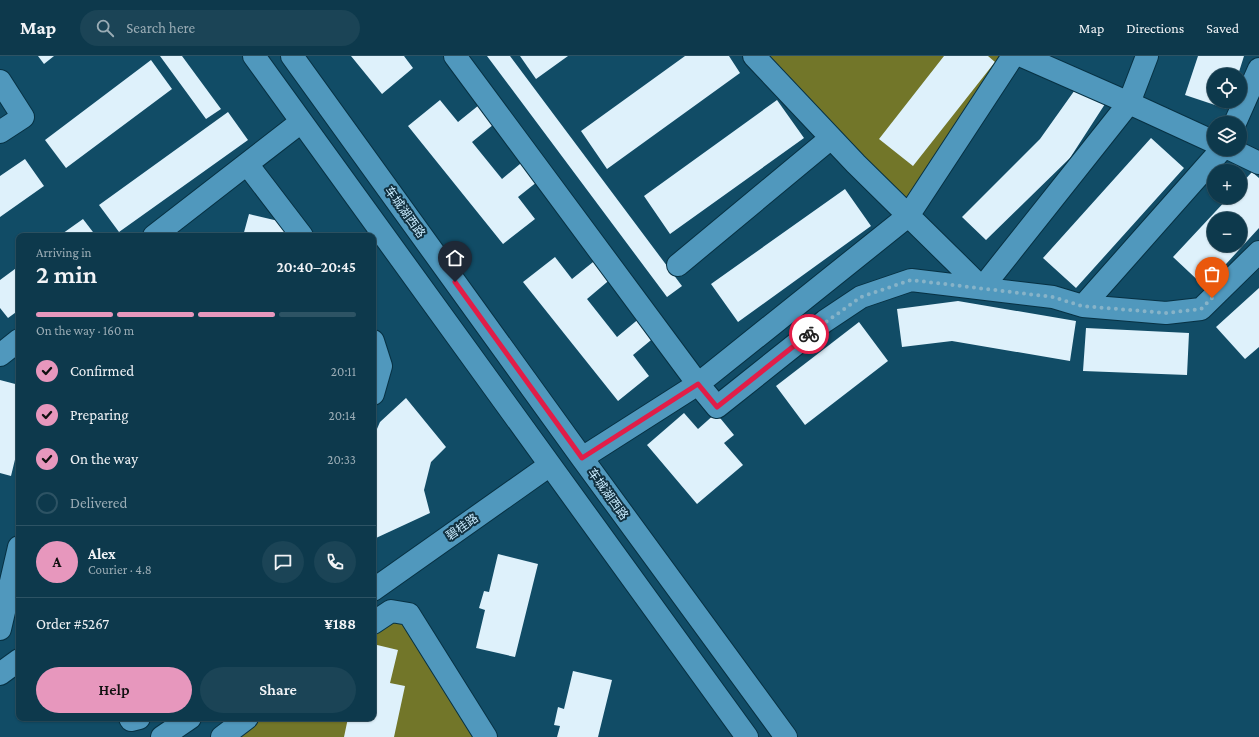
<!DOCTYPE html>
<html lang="en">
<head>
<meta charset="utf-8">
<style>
	body { margin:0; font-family:"Crimson Pro","Noto Sans SC",serif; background:#1b4456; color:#f1f3f6; height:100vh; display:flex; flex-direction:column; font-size:15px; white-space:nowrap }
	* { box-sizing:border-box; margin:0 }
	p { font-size:13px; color:#9aacb5 }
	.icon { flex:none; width:22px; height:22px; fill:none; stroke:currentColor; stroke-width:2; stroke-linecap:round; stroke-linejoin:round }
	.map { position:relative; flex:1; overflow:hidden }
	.side { position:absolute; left:16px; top:177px; width:360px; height:488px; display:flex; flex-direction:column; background:#0d394c; border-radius:8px; box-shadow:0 1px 3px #0004,0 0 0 1px #2d5364 }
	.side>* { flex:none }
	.tools { position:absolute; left:1207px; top:12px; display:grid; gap:8px }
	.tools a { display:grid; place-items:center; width:40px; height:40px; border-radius:50%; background:#0d394c; box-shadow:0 1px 3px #0004,0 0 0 1px #2d5364; font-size:20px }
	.pin { position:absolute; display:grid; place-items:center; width:34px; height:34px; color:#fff; margin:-41px -17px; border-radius:50% 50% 50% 0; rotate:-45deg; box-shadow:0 0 4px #0007 }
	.pin .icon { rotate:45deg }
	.courier { position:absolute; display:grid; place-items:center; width:40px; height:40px; margin:-20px; border:3px solid #e11d48; border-radius:50%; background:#fff; color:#222; box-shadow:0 1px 5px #0007 }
	.head em { font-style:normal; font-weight:600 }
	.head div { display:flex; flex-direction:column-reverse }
	.head { display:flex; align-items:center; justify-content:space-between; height:68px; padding:0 20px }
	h1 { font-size:26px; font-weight:600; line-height:30px }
	.bar { display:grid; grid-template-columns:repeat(4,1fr); gap:6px 4px; align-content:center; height:48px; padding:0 20px }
	.bar i { height:5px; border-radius:3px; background:#2d5364 }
	.bar .current { background:#e797bd }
	.bar p { grid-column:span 4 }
	.line { display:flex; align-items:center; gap:10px; padding:0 20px; border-top:1px solid #2d5364 }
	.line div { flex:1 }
	.round { display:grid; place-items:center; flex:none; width:42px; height:42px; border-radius:21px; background:#1b4456 }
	ol { padding:0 20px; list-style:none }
	li { display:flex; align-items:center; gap:12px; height:44px }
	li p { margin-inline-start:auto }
	li .icon { padding:4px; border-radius:50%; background:#e797bd; color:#111; stroke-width:4 }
	li:last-child { color:#9aacb5 }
	li i { width:22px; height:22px; border:2px solid #2d5364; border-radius:50% }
	.button { display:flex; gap:8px; margin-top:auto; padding:8px 20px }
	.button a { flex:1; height:46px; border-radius:24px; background:#e797bd; color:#111; font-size:16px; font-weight:600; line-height:46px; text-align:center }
	.button a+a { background:#1b4456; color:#f1f3f6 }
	header { display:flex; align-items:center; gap:24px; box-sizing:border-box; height:56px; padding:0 20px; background:#0d394c; border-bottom:1px solid #2d5364 }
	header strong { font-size:19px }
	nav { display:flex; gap:22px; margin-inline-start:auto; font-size:14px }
	.search { width:280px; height:36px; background:#1b4456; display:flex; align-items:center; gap:10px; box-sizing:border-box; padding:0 14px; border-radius:22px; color:#9aacb5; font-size:15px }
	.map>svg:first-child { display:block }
	.green { fill:#727629 }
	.building { fill:#def1fb; fill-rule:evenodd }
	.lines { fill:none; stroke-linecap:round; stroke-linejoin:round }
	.minor-casing { stroke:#073143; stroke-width:24 }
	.minor { stroke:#5098bd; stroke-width:22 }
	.done { stroke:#87b3c8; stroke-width:4; stroke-dasharray:0 7.2 }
	.route { stroke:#e11d48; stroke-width:5 }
	.labels { text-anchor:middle; stroke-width:4; stroke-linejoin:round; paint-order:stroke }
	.street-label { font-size:12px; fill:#c7eafd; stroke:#11303f }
</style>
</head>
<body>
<header>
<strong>Map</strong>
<div class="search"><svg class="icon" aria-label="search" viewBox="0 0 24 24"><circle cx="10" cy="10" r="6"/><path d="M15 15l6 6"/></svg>Search here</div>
<nav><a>Map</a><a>Directions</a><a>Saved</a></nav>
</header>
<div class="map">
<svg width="1259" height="681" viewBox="0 0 1259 681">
	<rect width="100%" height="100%" fill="#114c66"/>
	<path class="green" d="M754 0H1013L908 160Z
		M409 558 486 681H222L247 662H373V568Z"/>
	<path class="building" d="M38 0H54L44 8Z
		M160 0H182L221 53 206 63Z
		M351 0H404L413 12 382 38Z
		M487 0H510L682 230 667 241Z
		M520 0H568L536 23Z
		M685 0H729L740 17 607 113 581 75Z
		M944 0H988L995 6 913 110 879 83Z
		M1198 0H1244L1238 19H1214V45H1229L1227 53 1185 39Z
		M151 4 172 33 66 112 45 84Z
		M1077 31 1105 48 1070 102 986 184 962 161 1040 83Z
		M440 44 458 66 484 45 499 64 472 86 502 123 526 103 542 122 518 141 535 163 503 188 408 70Z
		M777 44 804 82 670 178 644 140Z
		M228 56 248 84 119 176 99 149Z
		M1151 82 1184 112 1076 232 1043 202Z
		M25 103 44 130 0 161V120Z
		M1252 116 1259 122V172L1205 231 1173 201 1229 141H1240V129ZM1214 163H1240V189H1214Z
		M845 133 871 170 738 266 711 228Z
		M249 158 287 167 284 180H243Z
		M83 163 96 180H59Z
		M555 201 572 223 598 202 613 221 587 243 617 281 641 261 656 280 633 299 649 320 618 345 523 226Z
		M19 210V254L8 262 0 252V224Z
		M1259 232V291L1245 303 1216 271Z
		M958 245 1076 265 1070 305 952 285 902 291 897 253Z
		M859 266 888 305 805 369 776 330Z
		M1086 272 1189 277 1187 319 1083 315Z
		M0 324 19 329V387L11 420 0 417Z
		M406 342 446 391 431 406 424 434 430 457 376 482 373 473V382L380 366Z
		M684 357 698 373 716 357 734 379 724 387 743 409 697 448 647 389Z
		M498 498 538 508 515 601 476 592 485 554 479 552 484 535 489 536Z
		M373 588 398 594 390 627 405 630 394 681H344L348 662H373Z
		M573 615 612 624 598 681H557L560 670 554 669 558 651 564 653Z"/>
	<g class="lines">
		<defs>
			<path id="minor" d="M254 0 747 681
				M292 0 582 402 786 681
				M455 0 698 328 717 351 825 265 861 241 911 224 1053 241 1083 250 1166 257 1201 253 1259 196
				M754 0 856 108 982 232 1129 47 1147 0
				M1022 0 1129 47 1214 86
				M0 25 23 61 0 76
				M1235 67 1259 13
				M1230 93 1259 107
				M247 108 302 180
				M154 180 301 66
				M678 209 831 82
				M1083 250 1222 93
				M373 285 381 310 373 338
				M0 299 19 284
				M582 402 698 328 908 160 1013 0
				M373 534 550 409
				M373 567 391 555 409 558 486 681
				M0 573 19 491
				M0 618 19 604
				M130 662 131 664 139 662
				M162 681 190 662
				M222 681 247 662"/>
		</defs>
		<use href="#minor" class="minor-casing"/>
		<use href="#minor" class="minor"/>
	</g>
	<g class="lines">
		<path class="done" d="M809 278 861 241 911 224 1053 241 1082 250 1166 257 1201 253 1212 242"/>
		<path class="route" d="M455 226 582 402 698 328 717 351 809 278"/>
	</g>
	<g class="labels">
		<g class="street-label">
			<text transform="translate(405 156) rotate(54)" y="4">车城湖西路</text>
			<text transform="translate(608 438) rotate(54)" y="4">车城湖西路</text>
			<text transform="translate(462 471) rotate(-35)" y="4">碧桂路</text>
		</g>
	</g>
</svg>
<div class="tools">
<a><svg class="icon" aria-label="locate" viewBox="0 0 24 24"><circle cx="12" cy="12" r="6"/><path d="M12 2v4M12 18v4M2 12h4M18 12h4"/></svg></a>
<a><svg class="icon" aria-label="layers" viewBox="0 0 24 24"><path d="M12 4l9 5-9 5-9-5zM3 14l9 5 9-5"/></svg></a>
<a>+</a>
<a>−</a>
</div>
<div class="pin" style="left:1212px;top:242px;background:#ea580c"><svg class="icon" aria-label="bag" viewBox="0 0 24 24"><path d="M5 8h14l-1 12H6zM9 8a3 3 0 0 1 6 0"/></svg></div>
<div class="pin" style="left:455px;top:226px;background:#1f2937"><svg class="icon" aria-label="home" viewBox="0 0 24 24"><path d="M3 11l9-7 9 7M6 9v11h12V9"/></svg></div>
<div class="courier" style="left:809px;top:278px"><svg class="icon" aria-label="bike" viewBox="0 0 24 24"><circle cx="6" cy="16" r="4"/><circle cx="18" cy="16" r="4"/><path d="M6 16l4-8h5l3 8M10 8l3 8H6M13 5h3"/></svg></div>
<section class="side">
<div class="head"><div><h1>2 min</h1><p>Arriving in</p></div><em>20:40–20:45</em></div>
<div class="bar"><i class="current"></i><i class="current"></i><i class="current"></i><i></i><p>On the way · 160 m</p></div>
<ol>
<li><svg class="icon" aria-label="check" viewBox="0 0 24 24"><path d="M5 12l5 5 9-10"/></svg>Confirmed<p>20:11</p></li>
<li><svg class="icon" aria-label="check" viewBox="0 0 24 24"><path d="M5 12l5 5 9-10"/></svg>Preparing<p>20:14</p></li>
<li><svg class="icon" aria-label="check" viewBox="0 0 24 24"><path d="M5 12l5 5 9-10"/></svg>On the way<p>20:33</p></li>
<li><i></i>Delivered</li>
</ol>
<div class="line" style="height:72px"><b class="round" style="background:#e797bd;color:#111">A</b><div><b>Alex</b><p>Courier · 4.8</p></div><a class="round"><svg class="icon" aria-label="chat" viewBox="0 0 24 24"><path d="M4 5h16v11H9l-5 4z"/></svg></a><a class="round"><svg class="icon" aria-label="phone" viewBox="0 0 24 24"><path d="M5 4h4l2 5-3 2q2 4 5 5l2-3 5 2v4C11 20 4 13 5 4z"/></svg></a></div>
<div class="line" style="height:52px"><div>Order #5267</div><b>¥188</b></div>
<div class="button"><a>Help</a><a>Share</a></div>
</section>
</div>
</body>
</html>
